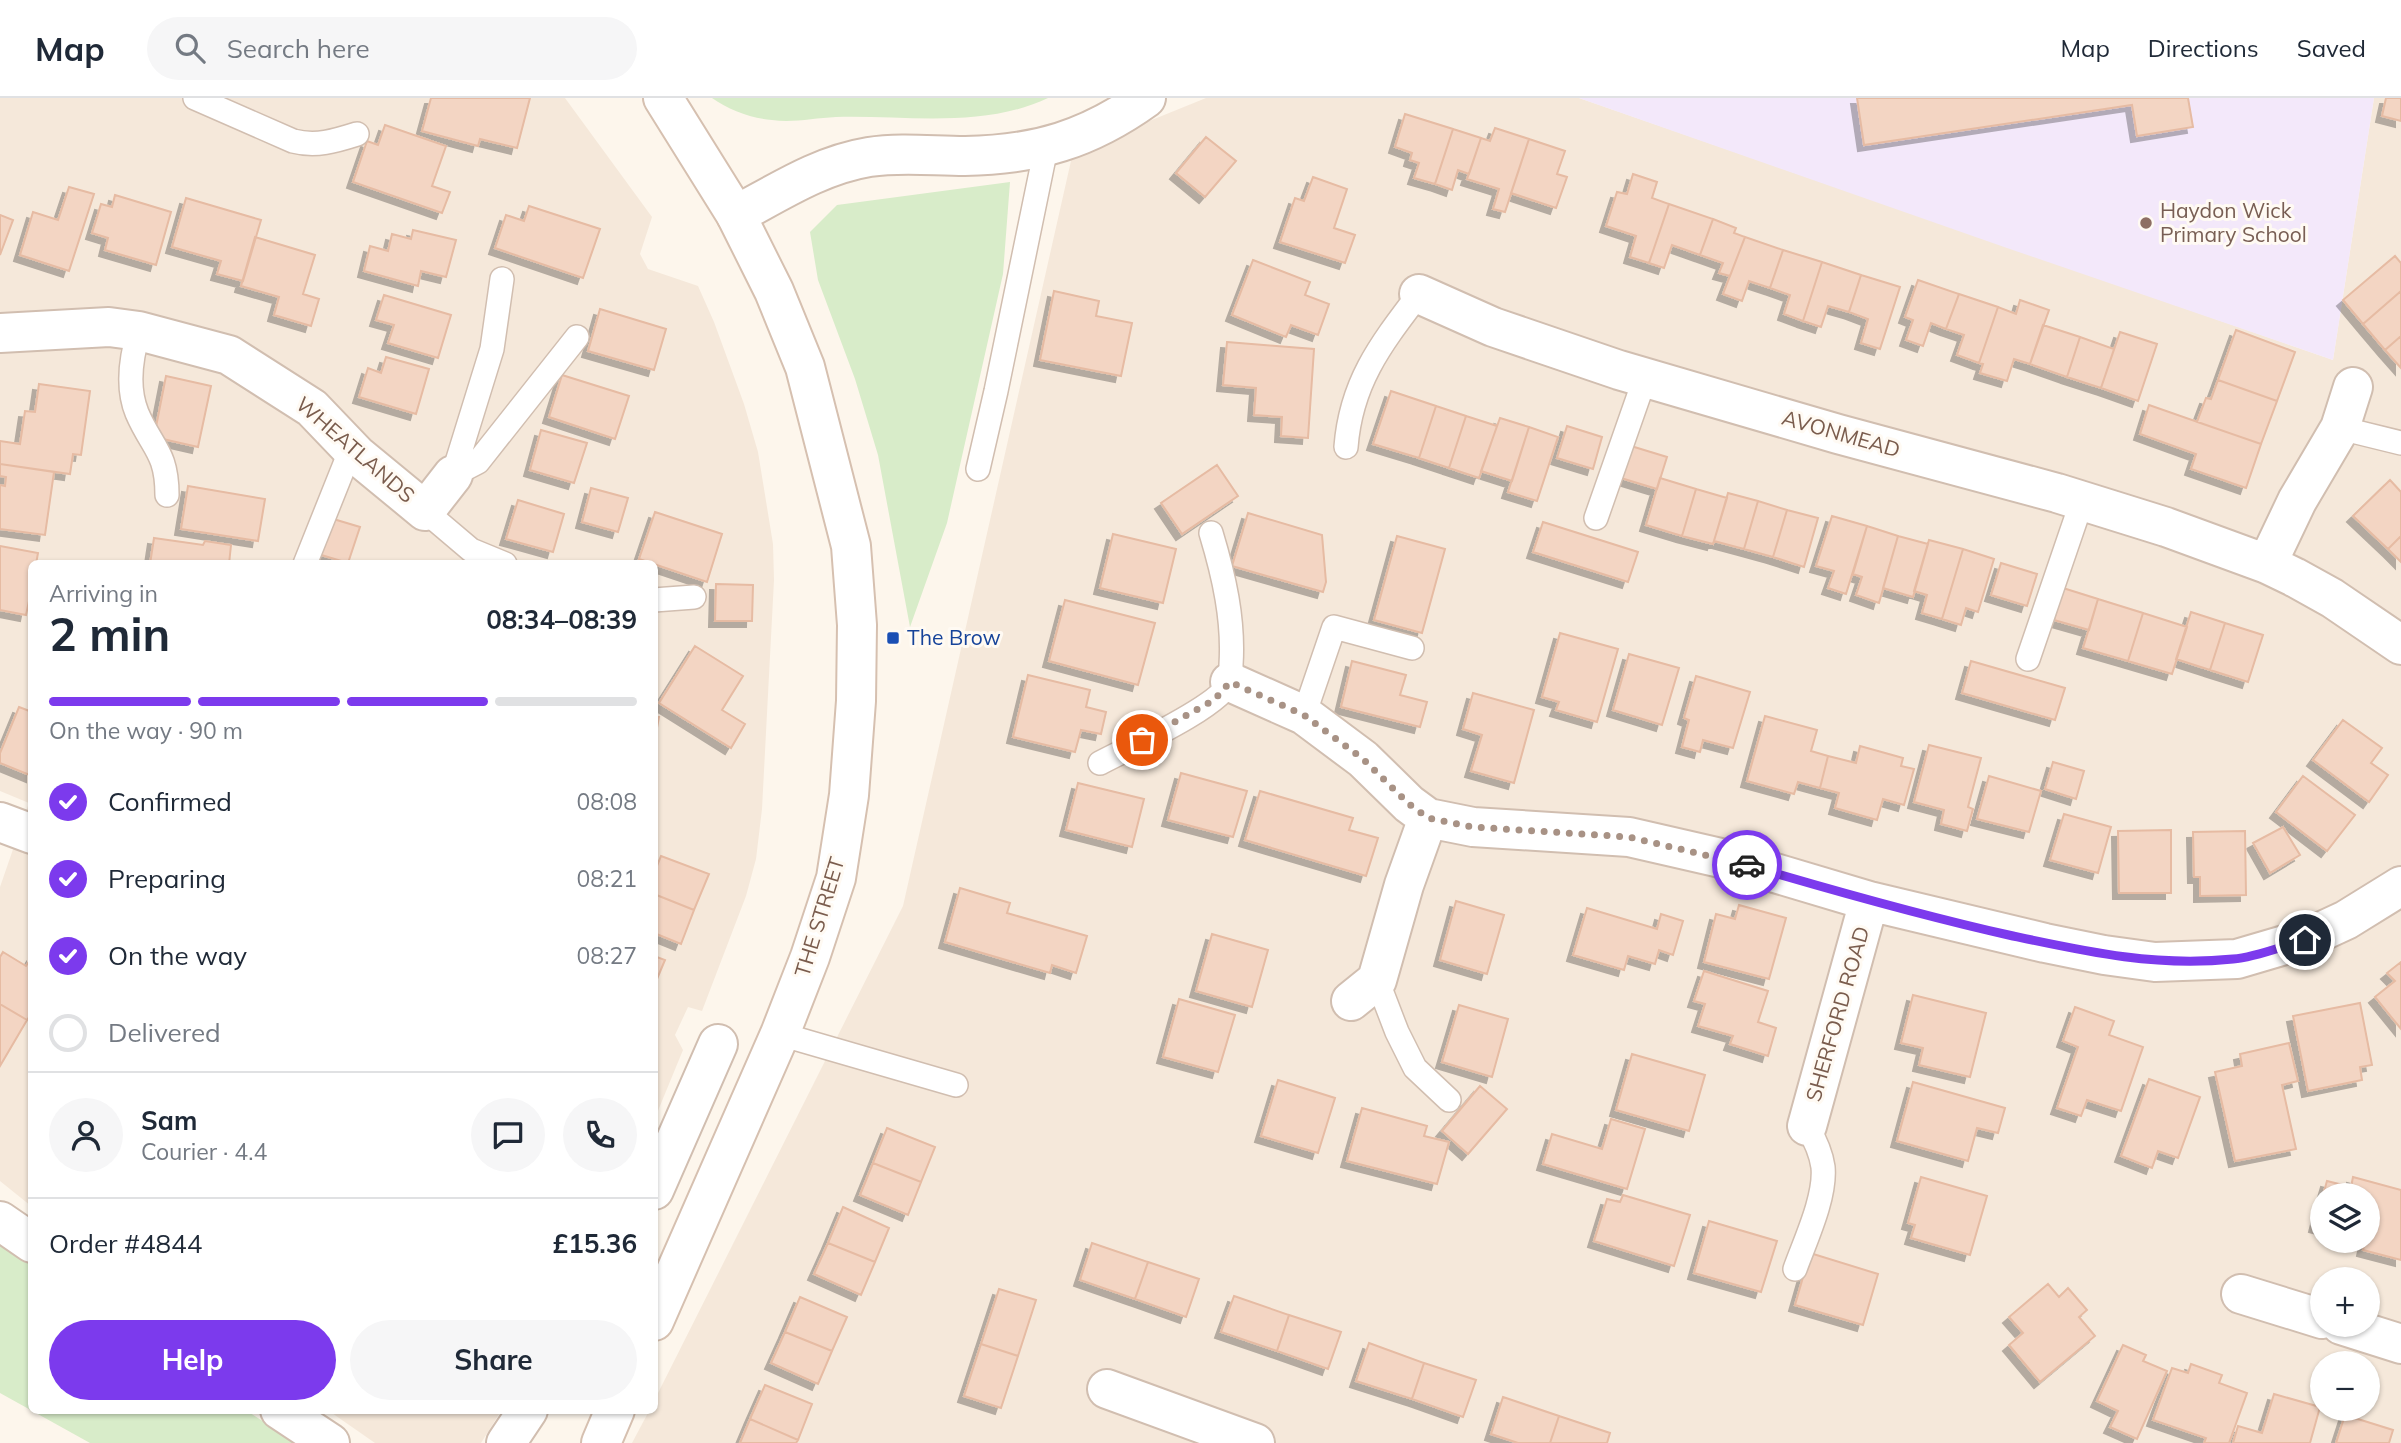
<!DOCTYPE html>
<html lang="en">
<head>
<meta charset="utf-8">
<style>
	body { margin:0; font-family:Mulish,sans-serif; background:#f6f6f7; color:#1f2937; height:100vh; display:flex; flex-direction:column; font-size:26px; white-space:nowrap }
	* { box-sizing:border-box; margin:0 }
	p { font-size:23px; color:#747a83 }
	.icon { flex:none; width:38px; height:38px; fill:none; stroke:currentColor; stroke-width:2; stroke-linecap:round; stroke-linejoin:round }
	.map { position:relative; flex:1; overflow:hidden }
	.sheet { position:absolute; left:28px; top:462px; width:630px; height:854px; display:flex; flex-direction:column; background:#fff; border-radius:10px; box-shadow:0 2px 5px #0004 }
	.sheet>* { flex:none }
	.tools { position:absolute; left:2310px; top:1085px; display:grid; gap:14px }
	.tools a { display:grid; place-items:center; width:70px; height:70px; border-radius:50%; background:#fff; box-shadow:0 2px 5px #0004; font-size:35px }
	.pin { position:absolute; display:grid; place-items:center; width:60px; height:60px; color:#fff; margin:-30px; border:4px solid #fff; border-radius:50%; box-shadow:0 2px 7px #0007 }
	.courier { position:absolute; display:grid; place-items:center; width:70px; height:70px; margin:-35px; border:5px solid #7c3aed; border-radius:50%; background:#fff; color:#222; box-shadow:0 2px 9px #0007 }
	.headline em { font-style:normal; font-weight:700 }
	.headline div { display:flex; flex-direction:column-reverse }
	.headline { display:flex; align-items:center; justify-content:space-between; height:119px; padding:0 21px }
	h1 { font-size:46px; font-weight:700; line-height:52px }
	.bar { display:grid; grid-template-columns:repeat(4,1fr); gap:10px 7px; align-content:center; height:84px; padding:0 21px }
	.bar i { height:9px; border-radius:5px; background:#e0e1e3 }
	.bar .on { background:#7c3aed }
	.bar p { grid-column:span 4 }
	.line { display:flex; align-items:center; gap:18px; padding:0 21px; border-top:2px solid #e0e1e3 }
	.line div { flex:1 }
	.round { display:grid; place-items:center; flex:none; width:74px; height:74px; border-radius:37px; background:#f6f6f7 }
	ol { padding:0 21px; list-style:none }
	li { display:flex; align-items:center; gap:21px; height:77px }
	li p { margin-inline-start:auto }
	li .icon { padding:7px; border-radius:50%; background:#7c3aed; color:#fff; stroke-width:4 }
	li:last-child { color:#747a83 }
	li i { width:38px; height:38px; border:4px solid #e0e1e3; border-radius:50% }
	.cta { display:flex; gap:14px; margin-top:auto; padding:14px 21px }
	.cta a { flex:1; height:80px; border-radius:42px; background:#7c3aed; color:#fff; font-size:28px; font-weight:700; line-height:80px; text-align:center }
	.cta a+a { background:#f6f6f7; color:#1f2937 }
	header { display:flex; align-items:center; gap:42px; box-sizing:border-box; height:98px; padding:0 35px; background:#fff; border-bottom:2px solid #e0e1e3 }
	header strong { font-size:33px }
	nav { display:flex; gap:38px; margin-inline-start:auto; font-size:24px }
	.search { width:490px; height:63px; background:#f6f6f7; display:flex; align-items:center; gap:18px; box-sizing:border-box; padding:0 24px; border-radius:38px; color:#747a83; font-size:26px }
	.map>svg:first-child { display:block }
	.residential { fill:#f5e8da; fill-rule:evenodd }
	.education { fill:#f3e8fa }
	.green { fill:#d8ecc9 }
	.building { fill:#f3d5c3; stroke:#e6bba3; stroke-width:2; filter:url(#shadow) }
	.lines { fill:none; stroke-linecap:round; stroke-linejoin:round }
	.lane-casing { stroke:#d1beb0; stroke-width:26 }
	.street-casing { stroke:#d1beb0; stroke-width:42 }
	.secondary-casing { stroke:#d6c0b0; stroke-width:42 }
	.lane { stroke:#fff; stroke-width:23 }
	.street { stroke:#fff; stroke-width:38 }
	.secondary { stroke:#fff; stroke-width:38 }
	.done { stroke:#a89285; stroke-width:7; stroke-dasharray:0 12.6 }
	.route { stroke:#7c3aed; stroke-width:9 }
	.education-dot { fill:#8d6e63; stroke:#fffaf3; stroke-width:2.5 }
	.transit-dot { fill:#1a4fb4; stroke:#fffaf3; stroke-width:2.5 }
	.labels { text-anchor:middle; stroke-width:6; stroke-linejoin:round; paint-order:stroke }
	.education-label { font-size:21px; fill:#785e54; stroke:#fffaf3; text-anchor:start }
	.street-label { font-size:21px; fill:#7a5c4d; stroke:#fffaf3 }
	.transit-label { font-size:21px; fill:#164399; stroke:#fffaf3; text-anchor:start }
</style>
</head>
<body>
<header>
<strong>Map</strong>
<div class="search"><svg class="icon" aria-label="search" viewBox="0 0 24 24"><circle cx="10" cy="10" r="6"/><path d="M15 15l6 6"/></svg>Search here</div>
<nav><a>Map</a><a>Directions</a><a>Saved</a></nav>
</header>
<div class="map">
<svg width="2401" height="1345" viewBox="0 0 2401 1345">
	<defs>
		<filter id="shadow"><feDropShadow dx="-6" dy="6" stdDeviation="0" flood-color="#0004"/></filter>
	</defs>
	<rect width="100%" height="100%" fill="#fdf6ec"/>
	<path class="residential" d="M0 0H565L652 119 640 156 648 171 698 188 714 224 744 306 758 354 773 446 774 482 762 711 756 761 746 798 702 913 688 909 675 937 683 952 655 1020 654 466H32L31 1108 0 1083V789L29 705 0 693Z
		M1206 0H1579L2333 262 2374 0H2401V1345H632L649 1313 654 1312 655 1301 903 808 1073 54ZM2322 1097H2368V1143H2322ZM2322 1181H2368V1227H2322ZM2322 1265H2368V1311H2322Z
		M329 1313H501L481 1345H375Z"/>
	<path class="education" d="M1579 0H2374L2333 262 2007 150Z"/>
	<path class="green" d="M712 0H1048C983 31 905 17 836 19 814 20 793 25 772 22 750 20 729 12 712 0Z
		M1010 84 1003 176 947 425 910 529 878 357 855 281 818 182 810 134 837 107Z
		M0 1145 31 1167 32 1312 247 1313 297 1345H90L0 1295Z"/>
	<path class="building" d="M431 0H530L517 50 480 41 478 48 422 33Z
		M1857 0H2188L2193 29 2137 38 2132 7 1864 47Z
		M2386 0H2401V23L2382 18Z
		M1405 16 1453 31 1435 86 1414 80 1419 65 1410 62 1412 55 1395 49Z
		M385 27 446 48 432 88 450 94 442 115 353 84 367 43 378 47Z
		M1495 30 1529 41 1505 114 1493 111 1499 91 1467 81 1481 40 1490 43Z
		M1453 31 1481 40 1469 76 1458 72 1452 92 1435 86Z
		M1206 39 1236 63 1205 99 1176 75Z
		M1529 41 1565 53 1557 76 1567 79 1556 110 1511 95Z
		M1633 76 1657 84 1652 100 1669 106 1649 165 1630 159 1636 138 1606 128 1617 94 1627 96Z
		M1313 79 1347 91 1334 130 1355 137 1345 165 1280 144 1295 100 1304 103Z
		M69 89 94 96 69 173 20 157 33 114 58 122Z
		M115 97 171 114 156 167 105 152 108 140 92 135 101 106 112 109Z
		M186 100 261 122 243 183 217 176 221 163 172 149Z
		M1669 106 1713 121 1700 157 1672 147 1664 170 1649 165Z
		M529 108 600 131 583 180 495 150 506 117 524 123Z
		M0 117 13 122 0 157Z
		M1713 121 1736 130 1734 135 1745 139 1730 178 1719 175 1723 165 1700 157Z
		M413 132 456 142 446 179 421 173 418 188 364 173 370 148 388 153 392 136 411 141Z
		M255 139 315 157 303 196 319 201 311 228 274 217 279 199 241 188Z
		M1745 139 1783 152 1770 190 1749 183 1742 203 1723 196Z
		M1783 152 1822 164 1803 223 1784 216 1790 197 1770 190Z
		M2395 158 2401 165V193L2363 226 2343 202Z
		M1253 162 1310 184 1305 197 1329 206 1318 237 1291 227 1286 239 1232 217Z
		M1822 164 1861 177 1849 214 1828 208 1821 229 1803 223Z
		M1861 177 1900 189 1880 251 1861 245 1868 221 1849 214Z
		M1918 182 1959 196 1946 231 1931 225 1923 248 1906 242 1913 222 1905 219Z
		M1054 193 1099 203 1096 218 1132 225 1121 278 1040 262Z
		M2401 193V238L2385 252 2363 226Z
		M1959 196 1998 209 1979 265 1957 257 1964 237 1946 231Z
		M384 197 451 217 438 260 388 245 394 227 376 222Z
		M2020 202 2049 212 2030 266 2014 261 2007 283 1980 275 1983 266 1979 265 1998 209 2016 216Z
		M600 211 666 231 654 272 588 253Z
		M2043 227 2080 239 2067 279 2030 266Z
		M2236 232 2295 254 2277 303 2218 282Z
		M2120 234 2157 246 2138 303 2101 290Z
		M2401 238V270L2385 252Z
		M2080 239 2114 251 2101 290 2067 279Z
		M1227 244 1314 251 1308 340 1281 338 1282 319 1254 317 1256 290 1223 287Z
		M386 259 429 271 416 316 359 299 368 270 381 275Z
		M562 277 629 298 615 341 549 319Z
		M166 278 211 288 198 349 154 339Z
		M2218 282 2277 303 2261 346 2197 324 2206 300 2211 301Z
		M39 286 90 293 81 357 73 356 70 376 0 366V343L20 346 25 313 35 314Z
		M1391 293 1436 308 1419 360 1373 346Z
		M2149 307 2261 346 2246 390 2191 371 2196 356 2140 336Z
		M1436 308 1466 318 1449 370 1419 360Z
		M1466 318 1497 328 1479 380 1449 370Z
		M1500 320 1529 329 1512 383 1481 373Z
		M1567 328 1602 339 1593 371 1557 360Z
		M1529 329 1558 339 1537 403 1508 394Z
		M541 332 587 345 574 385 530 372Z
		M1631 348 1667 359 1657 391 1621 380Z
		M0 366 54 374 45 437 0 431V387L5 388 6 379 0 378Z
		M1217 367 1238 398 1182 436 1161 405Z
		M1660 380 1696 391 1682 438 1646 427Z
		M2390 382 2401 394V438L2388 451 2353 418Z
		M188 388 265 401 258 443 181 431Z
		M591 390 628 400 618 434 582 424Z
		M1696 391 1727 400 1713 446 1682 438Z
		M1728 395 1758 403 1744 451 1714 443Z
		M518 402 564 416 553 454 506 441Z
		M1758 403 1787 412 1773 459 1744 451Z
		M1787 412 1818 420 1804 469 1773 459Z
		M655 414 722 436 707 484 639 461Z
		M1248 415 1322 437 1326 484 1323 494 1232 468Z
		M1832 418 1867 428 1846 496 1828 490 1834 473 1816 468Z
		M330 420 360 429 348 465 318 456Z
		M1543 424 1638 454 1628 484 1533 454Z
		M1867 428 1898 438 1879 505 1856 497 1862 479 1853 476Z
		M1113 436 1176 451 1163 505 1100 490Z
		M1397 438 1445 451 1422 535 1374 522Z
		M1898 438 1928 446 1913 499 1883 490Z
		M2401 438V464L2388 451Z
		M154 440 203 447 205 443 231 447 229 466H150Z
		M1929 442 1963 451 1942 521 1922 515 1927 497 1914 493Z
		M0 448 38 455 36 466H32V489L26 517 0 512Z
		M1963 451 1994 461 1978 514 1966 510 1961 527 1942 521Z
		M2001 465 2037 476 2027 508 1991 497Z
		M716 486 753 487 752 523H715Z
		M2063 490 2098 501 2089 532 2054 522Z
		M2098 501 2143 515 2128 563 2083 550Z
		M1065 502 1155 525 1138 587 1049 563Z
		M2191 514 2225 525 2210 572 2176 561Z
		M2143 515 2187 529 2172 576 2128 563Z
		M2225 525 2263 537 2248 584 2210 572Z
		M1560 535 1618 551 1597 624 1556 612 1559 604 1542 599Z
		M695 548 743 578 722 612 745 626 731 650 659 605Z
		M1629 556 1679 570 1662 627 1613 612Z
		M1352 563 1406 577 1400 597 1427 604 1420 629 1341 609Z
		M1971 563 2065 590 2055 622 1962 595Z
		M1028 577 1090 592 1086 609 1106 614 1101 636 1081 632 1075 654 1013 639Z
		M1696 578 1750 594 1733 650 1703 642 1700 654 1682 649 1689 622 1684 620Z
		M1473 595 1534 612 1514 685 1471 673 1482 637 1463 631Z
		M19 609 32 614V678L0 665V655Z
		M1765 618 1817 632 1811 653 1828 658 1820 690 1798 684 1794 696 1747 683Z
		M654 619H659L654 646Z
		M2343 622 2382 650 2371 665 2388 677 2369 704 2313 662Z
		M1929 647 1981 660 1968 709 1973 711 1967 733 1941 726 1944 712 1914 704Z
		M1860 648 1903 660 1901 668 1914 671 1904 707 1883 701 1877 722 1835 710 1839 695 1820 690 1828 658 1856 665Z
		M2053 664 2084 673 2076 701 2045 691Z
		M1181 675 1247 693 1233 739 1168 722Z
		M1989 678 2041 693 2029 734 1977 721Z
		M2303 678 2355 717 2327 753 2276 714Z
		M1078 685 1144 701 1132 749 1066 732Z
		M1260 693 1353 720 1349 732 1378 740 1366 778 1245 742Z
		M2064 716 2111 729 2098 775 2050 762Z
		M2283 729 2300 757 2270 775 2253 745Z
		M2171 732V795H2119L2118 733Z
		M2245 733 2246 797 2200 798V779H2194L2193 734Z
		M661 758 709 776 694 812 654 796V775Z
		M960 790 1010 805 1007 815 1087 838 1076 875 1052 867 1050 875 945 844Z
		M654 796 694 812 681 846 654 835Z
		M1456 803 1504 817 1487 876 1440 862Z
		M1739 807 1786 820 1769 881 1704 864 1716 816 1735 821Z
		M1587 810 1657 831 1661 816 1683 823 1673 857 1659 852 1655 866 1628 858 1624 872 1573 857Z
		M1212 836 1268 852 1252 909 1196 893Z
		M3 854 26 868 32 859V915L27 922 0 906V859Z
		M654 858 665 862 654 888Z
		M2401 864V931L2375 899 2395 883 2387 875Z
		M1704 873 1768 893 1758 924 1776 930 1768 958 1730 946 1733 938 1698 928 1705 906 1694 903Z
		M1913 897 1986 915 1970 979 1919 967 1923 950 1901 945Z
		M1179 901 1235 917 1218 974 1163 959Z
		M2360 905 2372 967 2360 969 2362 982 2308 993 2293 918Z
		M0 906 27 922 0 968Z
		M1459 907 1508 921 1492 979 1442 964Z
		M2075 909 2114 923 2109 937 2143 949 2121 1013 2087 1002 2081 1018 2057 1010 2078 949 2063 943Z
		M2289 945 2298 983 2282 987 2296 1051 2235 1063 2215 974 2242 968 2240 956Z
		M1632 956 1705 977 1689 1033 1616 1012Z
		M2149 981 2200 999 2178 1060 2158 1053 2152 1070 2121 1058Z
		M1278 982 1335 1000 1318 1055 1261 1038Z
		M1913 984 2005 1010 1998 1035 1977 1030 1968 1063 1897 1043Z
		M1480 988 1507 1011 1468 1056 1442 1033Z
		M1362 1010 1427 1028 1424 1038 1449 1044 1437 1086 1347 1063Z
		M1611 1021 1645 1031 1627 1091 1543 1066 1552 1036 1602 1051Z
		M887 1030 935 1049 921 1084 873 1065Z
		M873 1065 921 1084 908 1117 860 1097Z
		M1921 1079 1987 1098 1970 1157 1911 1140 1915 1127 1908 1125Z
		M2353 1079 2401 1092V1162L2363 1152 2365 1143H2368V1097H2323L2327 1083 2351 1089Z
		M1623 1097 1690 1117 1674 1168 1594 1143 1607 1101 1620 1104Z
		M2322 1101V1130L2315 1128Z
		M843 1109 889 1130 875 1164 828 1145Z
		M1709 1123 1777 1143 1761 1194 1694 1175Z
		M828 1145 875 1164 861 1197 814 1176Z
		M1092 1145 1148 1164 1135 1201 1080 1182Z
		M1810 1155 1878 1176 1863 1227 1795 1207Z
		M1148 1164 1199 1181 1186 1219 1135 1201Z
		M2048 1186 2059 1199 2068 1190 2087 1212 2079 1219 2095 1238 2040 1284 2009 1247 2023 1235 2009 1219Z
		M999 1191 1036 1202 1018 1258 981 1246Z
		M1234 1198 1289 1217 1277 1253 1221 1234Z
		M800 1199 847 1219 832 1253 785 1234Z
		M1289 1217 1341 1234 1328 1271 1277 1253Z
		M785 1234 832 1253 818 1286 771 1265Z
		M1369 1245 1424 1265 1412 1301 1356 1283Z
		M981 1246 1018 1258 1001 1310 964 1298Z
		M2123 1247 2146 1257 2143 1263 2167 1273 2137 1341 2110 1329 2118 1313 2097 1303Z
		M1424 1265 1476 1282 1463 1319 1412 1301Z
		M2191 1266 2222 1277 2219 1285 2247 1295 2229 1345H2204L2206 1340 2153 1322 2172 1270 2188 1275Z
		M765 1287 812 1306 798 1342 750 1321Z
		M2274 1296 2320 1309 2310 1345H2233L2238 1328 2262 1335Z
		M1503 1299 1559 1318 1550 1345H1518L1491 1336Z
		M2345 1317 2393 1332 2389 1345H2336Z
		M1559 1318 1610 1335 1607 1345H1550Z
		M750 1321 798 1342 796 1345H740Z"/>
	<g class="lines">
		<defs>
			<path id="lane" d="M195 0 293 43C316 49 335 43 357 36
				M139 233C131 259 126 288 137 315 152 350 167 354 167 397
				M2340 330 2401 345
				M1346 349C1351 284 1381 246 1419 196
				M978 371 996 293 1046 50
				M453 377 492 251 502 181
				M453 377 478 364 577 239
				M425 413 471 452 505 466
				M1596 420 1645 280
				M305 466 351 351
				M654 502 694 499
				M2028 561 2082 403
				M1304 617 1334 529 1412 550
				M1100 665C1126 651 1222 608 1230 583 1232 578 1231 571 1231 567 1234 522 1224 478 1211 435
				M1377 882 1397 934 1415 970 1449 1002
				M780 936 956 987
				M1795 1171C1805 1143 1826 1099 1823 1069 1821 1054 1814 1040 1807 1028"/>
			<path id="street" d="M736 117C779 94 820 67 869 59 901 54 933 58 965 58 1036 57 1089 41 1146 0
				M1419 196 1493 229 1619 272 1838 336 2057 395 2166 429 2267 466 2294 479 2332 500 2401 547
				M0 235 109 229 139 233 229 257 312 310 357 357 425 413 453 377
				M2267 466 2297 403 2340 330 2353 289
				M1230 584 1304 617 1363 661 1409 706 1428 720 1473 729 1629 739 1738 764 1869 803 2045 845 2104 857 2155 864 2237 861 2305 841 2346 822 2401 788
				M0 724 32 736
				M1351 903 1377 882 1404 787 1428 720
				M1807 1028 1869 803
				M654 1092 718 946
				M0 1123 32 1145
				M2241 1196 2322 1221
				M2341 1227 2401 1246
				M1107 1291 1255 1345
				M280 1312 330 1345
				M506 1345 528 1312"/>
			<path id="secondary" d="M654 1223 780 936 810 859 836 780 849 697 856 603 857 527 851 448 805 269 774 193 736 117 663 0
				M601 1345 615 1312"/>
		</defs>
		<use href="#lane" class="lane-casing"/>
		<use href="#street" class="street-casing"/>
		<use href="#secondary" class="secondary-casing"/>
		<use href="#lane" class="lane"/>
		<use href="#street" class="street"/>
		<use href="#secondary" class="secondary"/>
	</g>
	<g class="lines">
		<path class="done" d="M1142 642 1214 602 1230 584 1304 617 1363 661 1409 706 1428 720 1473 729 1629 739 1747 767"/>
		<path class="route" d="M1747 767C1835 793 1923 818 2013 838 2088 854 2156 869 2233 861 2257 859 2282 848 2305 842"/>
	</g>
	<circle class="education-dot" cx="2146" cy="125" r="7"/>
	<rect class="transit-dot" x="886" y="533" width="14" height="14" rx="3.5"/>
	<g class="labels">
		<g class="education-label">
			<text x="2160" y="120">Haydon Wick<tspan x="2160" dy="24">Primary School</tspan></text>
		</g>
		<g class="street-label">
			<text transform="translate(1841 336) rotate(16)" y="7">AVONMEAD</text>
			<text transform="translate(355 352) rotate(41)" y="7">WHEATLANDS</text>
			<text transform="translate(820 819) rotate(-73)" y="7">THE STREET</text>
			<text transform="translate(1838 916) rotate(-74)" y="7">SHERFORD ROAD</text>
		</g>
		<g class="transit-label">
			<text x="907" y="547">The Brow</text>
		</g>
	</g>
</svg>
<div class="tools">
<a><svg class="icon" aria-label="layers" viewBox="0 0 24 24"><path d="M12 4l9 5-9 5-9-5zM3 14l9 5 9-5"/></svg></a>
<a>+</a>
<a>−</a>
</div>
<div class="pin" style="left:1142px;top:642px;background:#ea580c"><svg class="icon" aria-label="bag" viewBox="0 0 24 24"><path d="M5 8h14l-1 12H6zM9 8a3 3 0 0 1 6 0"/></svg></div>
<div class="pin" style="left:2305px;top:842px;background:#1f2937"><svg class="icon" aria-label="home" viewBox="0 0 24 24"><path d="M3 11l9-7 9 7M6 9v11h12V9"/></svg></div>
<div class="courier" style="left:1747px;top:767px"><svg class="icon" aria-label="car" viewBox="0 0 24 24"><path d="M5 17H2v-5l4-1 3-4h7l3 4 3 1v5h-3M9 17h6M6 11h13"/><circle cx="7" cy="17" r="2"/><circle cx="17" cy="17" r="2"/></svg></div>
<section class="sheet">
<div class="headline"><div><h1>2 min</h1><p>Arriving in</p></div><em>08:34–08:39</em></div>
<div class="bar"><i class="on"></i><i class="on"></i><i class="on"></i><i></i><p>On the way · 90 m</p></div>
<ol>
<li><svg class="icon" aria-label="check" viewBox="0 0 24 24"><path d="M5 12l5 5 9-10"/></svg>Confirmed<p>08:08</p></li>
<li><svg class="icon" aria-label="check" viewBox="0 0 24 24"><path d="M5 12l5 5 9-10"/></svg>Preparing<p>08:21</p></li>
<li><svg class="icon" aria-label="check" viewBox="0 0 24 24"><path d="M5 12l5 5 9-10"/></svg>On the way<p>08:27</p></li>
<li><i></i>Delivered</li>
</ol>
<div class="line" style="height:126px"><a class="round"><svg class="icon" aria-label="person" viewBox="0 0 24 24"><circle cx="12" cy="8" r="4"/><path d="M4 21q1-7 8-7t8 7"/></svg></a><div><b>Sam</b><p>Courier · 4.4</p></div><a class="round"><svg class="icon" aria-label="chat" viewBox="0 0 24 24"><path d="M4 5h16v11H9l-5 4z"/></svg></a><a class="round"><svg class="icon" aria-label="phone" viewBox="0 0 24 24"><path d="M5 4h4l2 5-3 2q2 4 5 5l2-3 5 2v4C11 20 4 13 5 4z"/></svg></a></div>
<div class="line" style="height:91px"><div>Order #4844</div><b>£15.36</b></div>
<div class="cta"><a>Help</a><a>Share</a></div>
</section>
</div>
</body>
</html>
